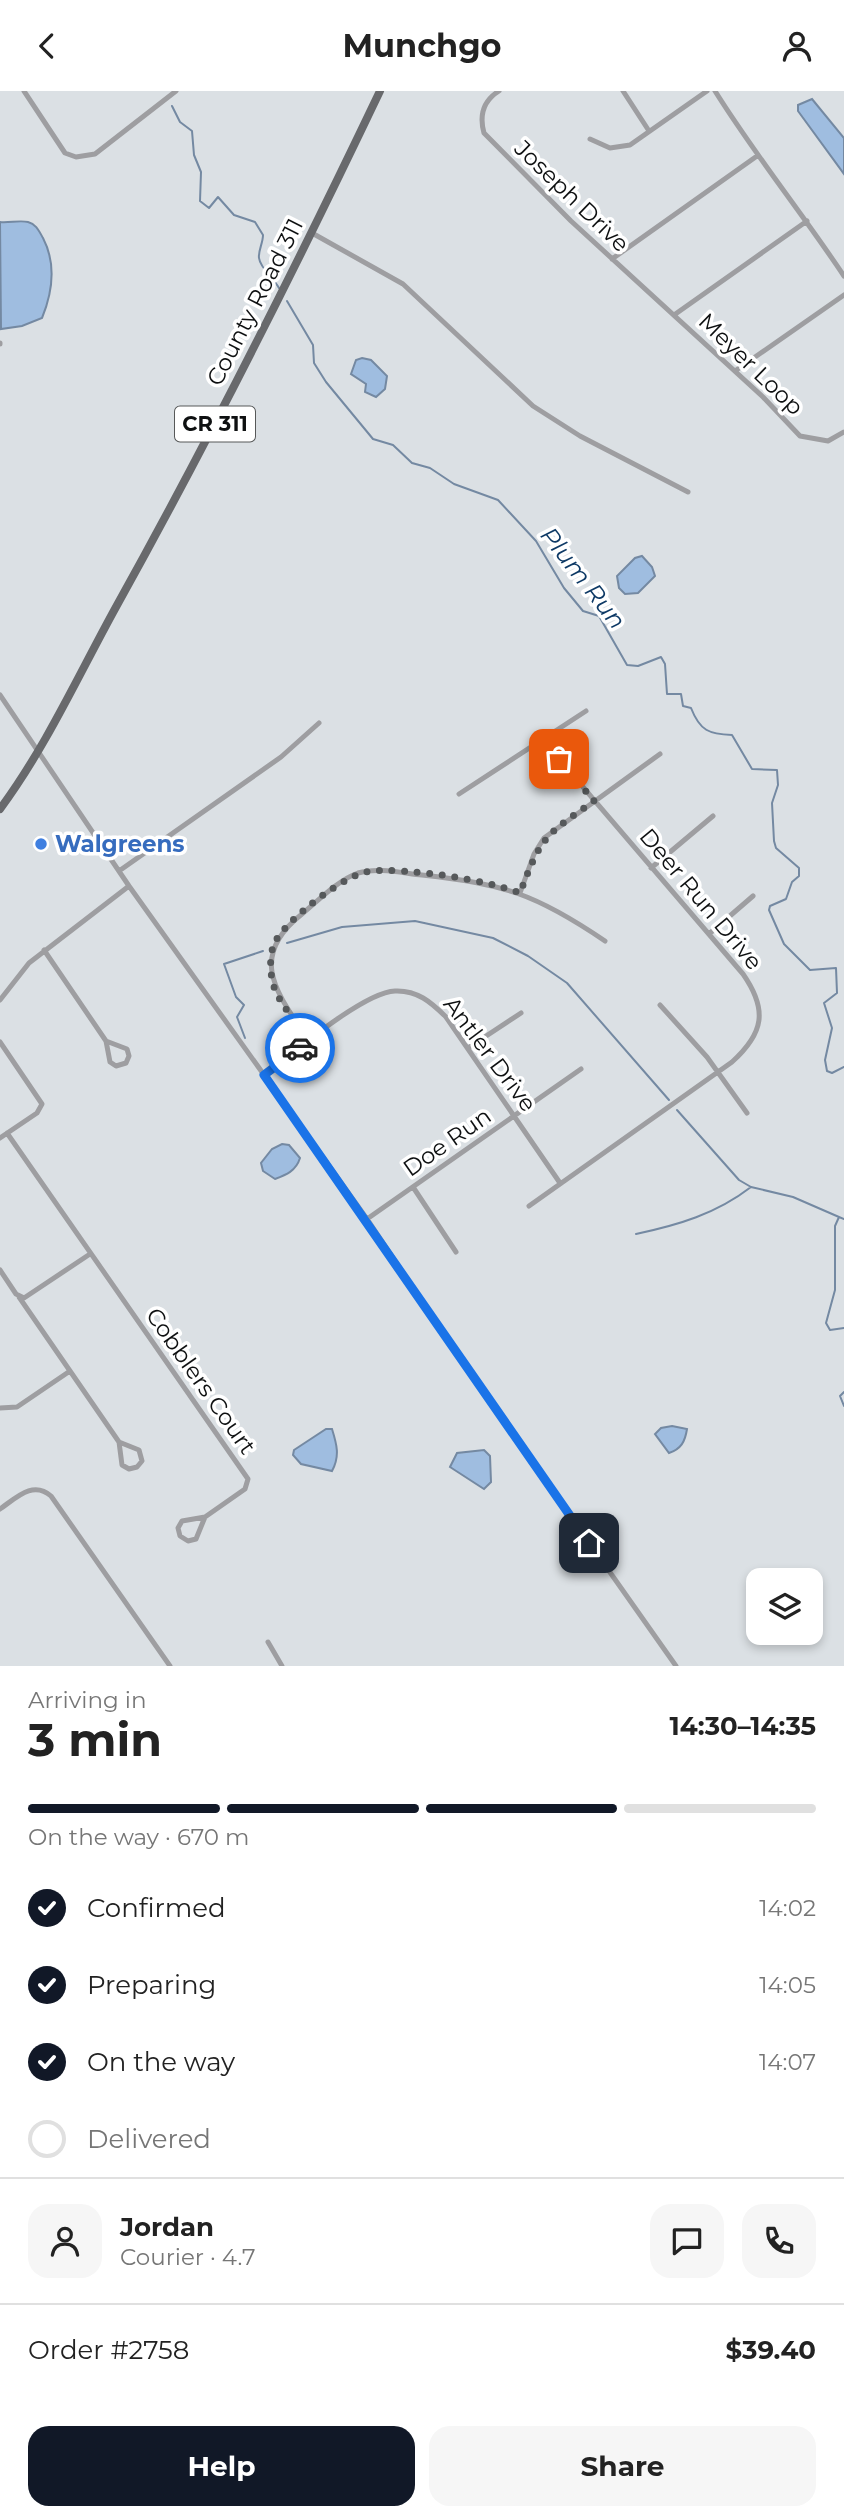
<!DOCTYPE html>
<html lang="en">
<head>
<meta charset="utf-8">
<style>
	body { margin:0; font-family:Montserrat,sans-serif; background:#f6f6f6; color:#222; height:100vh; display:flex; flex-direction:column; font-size:26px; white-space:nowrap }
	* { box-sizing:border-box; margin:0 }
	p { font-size:23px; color:#767676 }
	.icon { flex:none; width:38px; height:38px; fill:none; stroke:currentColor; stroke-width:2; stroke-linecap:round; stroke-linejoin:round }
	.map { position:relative; height:1575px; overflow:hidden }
	.panel { display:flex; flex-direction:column; background:#fff; flex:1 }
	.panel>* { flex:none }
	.controls { position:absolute; left:746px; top:1477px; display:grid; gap:14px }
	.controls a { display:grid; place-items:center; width:77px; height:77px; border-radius:14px; background:#fff; box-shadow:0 4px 10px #0003; font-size:35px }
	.pin { position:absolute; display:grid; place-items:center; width:60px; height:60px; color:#fff; margin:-30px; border-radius:14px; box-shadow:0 4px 10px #0006 }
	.courier { position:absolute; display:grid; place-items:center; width:70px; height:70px; margin:-35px; border:5px solid #1a73e8; border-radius:50%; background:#fff; color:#222; box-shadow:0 2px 9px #0007 }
	.headline em { font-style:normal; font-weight:700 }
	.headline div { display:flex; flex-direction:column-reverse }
	.headline { display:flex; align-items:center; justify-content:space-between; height:119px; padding:0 28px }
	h1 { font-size:46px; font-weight:700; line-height:52px }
	.bar { display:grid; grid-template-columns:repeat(4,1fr); gap:10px 7px; align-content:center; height:84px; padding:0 28px }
	.bar i { height:9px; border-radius:5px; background:#e0e0e0 }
	.bar .selected { background:#111827 }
	.bar p { grid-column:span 4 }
	.line { display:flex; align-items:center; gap:18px; padding:0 28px; border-top:2px solid #e0e0e0 }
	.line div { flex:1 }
	.round { display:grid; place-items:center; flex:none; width:74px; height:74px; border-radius:21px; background:#f6f6f6 }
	ol { padding:0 28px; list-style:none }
	li { display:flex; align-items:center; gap:21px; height:77px }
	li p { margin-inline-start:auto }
	li .icon { padding:7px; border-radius:50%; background:#111827; color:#fff; stroke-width:4 }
	li:last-child { color:#767676 }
	li i { width:38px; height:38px; border:4px solid #e0e0e0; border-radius:50% }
	.cta { display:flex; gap:14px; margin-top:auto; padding:14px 28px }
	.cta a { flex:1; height:80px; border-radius:21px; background:#111827; color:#fff; font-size:28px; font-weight:700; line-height:80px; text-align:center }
	.cta a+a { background:#f6f6f6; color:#222 }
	header { display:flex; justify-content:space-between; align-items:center; height:91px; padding:0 28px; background:#fff; font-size:32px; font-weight:700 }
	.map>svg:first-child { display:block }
	.water { fill:#9fbde0; stroke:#7489a2; stroke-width:2 }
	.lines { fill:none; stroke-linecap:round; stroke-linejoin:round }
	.stream { stroke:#7489a2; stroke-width:2 }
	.minor { stroke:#9e9ea1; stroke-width:5 }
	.primary { stroke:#68696c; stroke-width:8 }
	.done { stroke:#56595b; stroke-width:7; stroke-dasharray:0 12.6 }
	.route { stroke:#1a73e8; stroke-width:9 }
	.shop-dot { fill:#3f7fe0; stroke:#fff; stroke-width:2.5 }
	.labels { text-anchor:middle; stroke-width:7; stroke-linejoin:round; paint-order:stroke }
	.shield { fill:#fff; stroke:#565858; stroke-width:2 }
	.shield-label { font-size:21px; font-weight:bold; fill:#0e1011 }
	.street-label { font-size:23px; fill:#0e1011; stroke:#fff }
	.shop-label { font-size:23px; font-weight:bold; fill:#366cbe; stroke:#fff; text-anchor:start }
	.water-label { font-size:24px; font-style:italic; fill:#0d3965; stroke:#fff }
</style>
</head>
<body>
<header><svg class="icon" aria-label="back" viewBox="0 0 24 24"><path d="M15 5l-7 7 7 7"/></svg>Munchgo<svg class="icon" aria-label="person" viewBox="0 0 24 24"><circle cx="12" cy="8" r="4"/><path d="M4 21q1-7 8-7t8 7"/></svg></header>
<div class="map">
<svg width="844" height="1575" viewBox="0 0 844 1575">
	<rect width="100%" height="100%" fill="#dbe0e4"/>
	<path class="water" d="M812 8 844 47V83L798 20V14Z
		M0 131C9 132 20 129 28 131 36 133 39 140 43 147 56 172 53 200 42 227L22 235 1 238Z
		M362 267 371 269 387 285 385 298 376 306 365 301 366 293 351 283 356 269Z
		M642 465 652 476 655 485 638 502 625 503 619 497 617 485 635 467Z
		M282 1053 289 1054 300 1067C296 1080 286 1084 275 1088L263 1080 261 1072 272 1058Z
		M672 1335 687 1338C685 1351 681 1358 669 1362L655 1343 661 1337Z
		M326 1338H332C337 1354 340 1365 332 1380L301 1373 293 1364 294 1359Z
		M484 1359 490 1365 491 1391 484 1398 450 1376 457 1362Z"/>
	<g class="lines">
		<path class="stream" d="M172 15 180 31 192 40 194 64 201 81 200 110 209 117 218 106 234 124 255 131 263 144C263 152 258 160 259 167 260 177 274 188 279 197
			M287 210 313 254 314 272 326 291 373 348 393 354 412 372 430 377 454 393 498 409 536 450 564 497 583 520 599 525 627 574 638 575 661 566 665 573 667 603H681L683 615 691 617C700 640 709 643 732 644L752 678 777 679 778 694 772 712 774 750 776 757 799 777V785L792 791 786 808 770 815 769 819 784 853 810 879 836 877 837 902 824 912 832 937 825 969 827 980 832 982 844 976
			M287 852 342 836 415 830 493 847 528 865 567 892 669 1009
			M245 947 237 926 244 914 236 906 224 873 263 860
			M677 1019 739 1089 751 1096 793 1106 839 1126
			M844 1128 839 1126 835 1135V1199L826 1232 830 1239 844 1237
			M636 1143C678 1134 716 1123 751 1096
			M844 1301 840 1305 844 1315"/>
		<path class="minor" d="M24 0 65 62 76 66 95 63 176 0
			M499 0C483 10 479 24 484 42L571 130 763 306 800 345 828 350 844 341
			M623 0 649 40
			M715 0C755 64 802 122 844 185
			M590 48 610 57 630 54 707 0
			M312 142 403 193 533 315 580 345 688 401
			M612 168 757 65
			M674 224 807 130
			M0 252V253
			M735 280 844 204
			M0 604 129 795 367 1128 471 1284 676 1575
			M459 703 586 620
			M651 777 713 725
			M119 780 281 666 319 632
			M520 802 534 763 544 747 660 663
			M709 843 753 805
			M44 859 106 950
			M0 909 29 872 129 795
			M660 914 707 966 747 1022
			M106 950 127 958 129 965 126 972 116 975 110 971Z
			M309 950C278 903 246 867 302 823 319 809 338 789 358 782 378 776 402 782 422 784 504 793 536 803 605 850
			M0 951 42 1013 37 1022 0 1047
			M468 957 521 922
			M264 984C291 963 364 901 395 900 417 899 431 911 446 926L560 1092
			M7 1042 248 1388 245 1398 205 1426
			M413 1096 456 1161
			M529 1115 732 971C764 942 768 919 743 883L541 647
			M367 1128 581 978
			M0 1179 16 1203 24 1207 90 1163
			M19 1206 119 1351
			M0 1317 17 1316 70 1280
			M119 1351 139 1359 142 1370 137 1376 129 1378 122 1374Z
			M0 1418C16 1407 33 1389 51 1405L170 1575
			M205 1426 196 1448 188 1450 180 1445 178 1437 182 1430Z
			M268 1551 282 1575"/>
		<path class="primary" d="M0 718C46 656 79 583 116 516 210 347 297 174 380 0"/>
	</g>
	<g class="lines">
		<path class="done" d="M300 957 309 950C298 933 281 915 274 896 270 883 269 866 274 853 284 830 346 782 371 780 409 777 483 788 520 802 541 746 545 744 594 710L559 668"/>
		<path class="route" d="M300 957 264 984 589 1452"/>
	</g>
	<circle class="shop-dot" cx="41" cy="753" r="7"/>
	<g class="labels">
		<rect class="shield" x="175" y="315.5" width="80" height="35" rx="5"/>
		<g class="shield-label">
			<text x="215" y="340">CR 311</text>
		</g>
		<g class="street-label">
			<text transform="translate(572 105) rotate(44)" y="8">Joseph Drive</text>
			<text transform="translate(255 211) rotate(-63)" y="8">County Road 311</text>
			<text transform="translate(751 273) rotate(44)" y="8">Meyer Loop</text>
			<text transform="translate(701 808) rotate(50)" y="8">Deer Run Drive</text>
			<text transform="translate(490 963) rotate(53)" y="8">Antler Drive</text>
			<text transform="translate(447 1051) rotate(-35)" y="8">Doe Run</text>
			<text transform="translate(201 1290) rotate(55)" y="8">Cobblers Court</text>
		</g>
		<g class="shop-label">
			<text x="55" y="761">Walgreens</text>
		</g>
		<g class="water-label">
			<text transform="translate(583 487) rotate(52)" y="8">Plum Run</text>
		</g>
	</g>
</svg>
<div class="controls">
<a><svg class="icon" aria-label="layers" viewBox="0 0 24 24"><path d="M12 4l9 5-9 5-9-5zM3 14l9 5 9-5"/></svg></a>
</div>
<div class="pin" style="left:559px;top:668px;background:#ea580c"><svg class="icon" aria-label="bag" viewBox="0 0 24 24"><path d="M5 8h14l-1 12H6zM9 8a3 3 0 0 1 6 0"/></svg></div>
<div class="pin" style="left:589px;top:1452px;background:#1f2937"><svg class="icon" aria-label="home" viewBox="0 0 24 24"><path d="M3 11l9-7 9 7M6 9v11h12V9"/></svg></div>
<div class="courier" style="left:300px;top:957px"><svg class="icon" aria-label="car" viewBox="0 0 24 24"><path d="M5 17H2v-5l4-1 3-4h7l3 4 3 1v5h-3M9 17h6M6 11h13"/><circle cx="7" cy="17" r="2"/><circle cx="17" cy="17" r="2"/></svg></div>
</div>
<section class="panel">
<div class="headline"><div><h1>3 min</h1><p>Arriving in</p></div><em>14:30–14:35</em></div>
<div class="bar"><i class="selected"></i><i class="selected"></i><i class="selected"></i><i></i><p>On the way · 670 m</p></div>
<ol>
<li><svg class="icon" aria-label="check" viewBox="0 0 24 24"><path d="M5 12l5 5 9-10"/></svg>Confirmed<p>14:02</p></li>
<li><svg class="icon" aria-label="check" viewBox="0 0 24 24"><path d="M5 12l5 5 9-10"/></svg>Preparing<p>14:05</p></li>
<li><svg class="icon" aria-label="check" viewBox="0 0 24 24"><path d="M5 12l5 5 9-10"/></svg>On the way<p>14:07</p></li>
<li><i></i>Delivered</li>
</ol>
<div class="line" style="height:126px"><a class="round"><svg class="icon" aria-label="person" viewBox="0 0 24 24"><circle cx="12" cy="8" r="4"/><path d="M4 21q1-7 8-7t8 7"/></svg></a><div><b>Jordan</b><p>Courier · 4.7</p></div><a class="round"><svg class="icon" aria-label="chat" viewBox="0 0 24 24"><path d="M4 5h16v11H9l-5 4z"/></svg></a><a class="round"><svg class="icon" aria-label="phone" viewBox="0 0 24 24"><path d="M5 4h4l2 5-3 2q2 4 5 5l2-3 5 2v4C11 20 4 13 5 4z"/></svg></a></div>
<div class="line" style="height:91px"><div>Order #2758</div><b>$39.40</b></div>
<div class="cta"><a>Help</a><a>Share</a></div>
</section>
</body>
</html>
